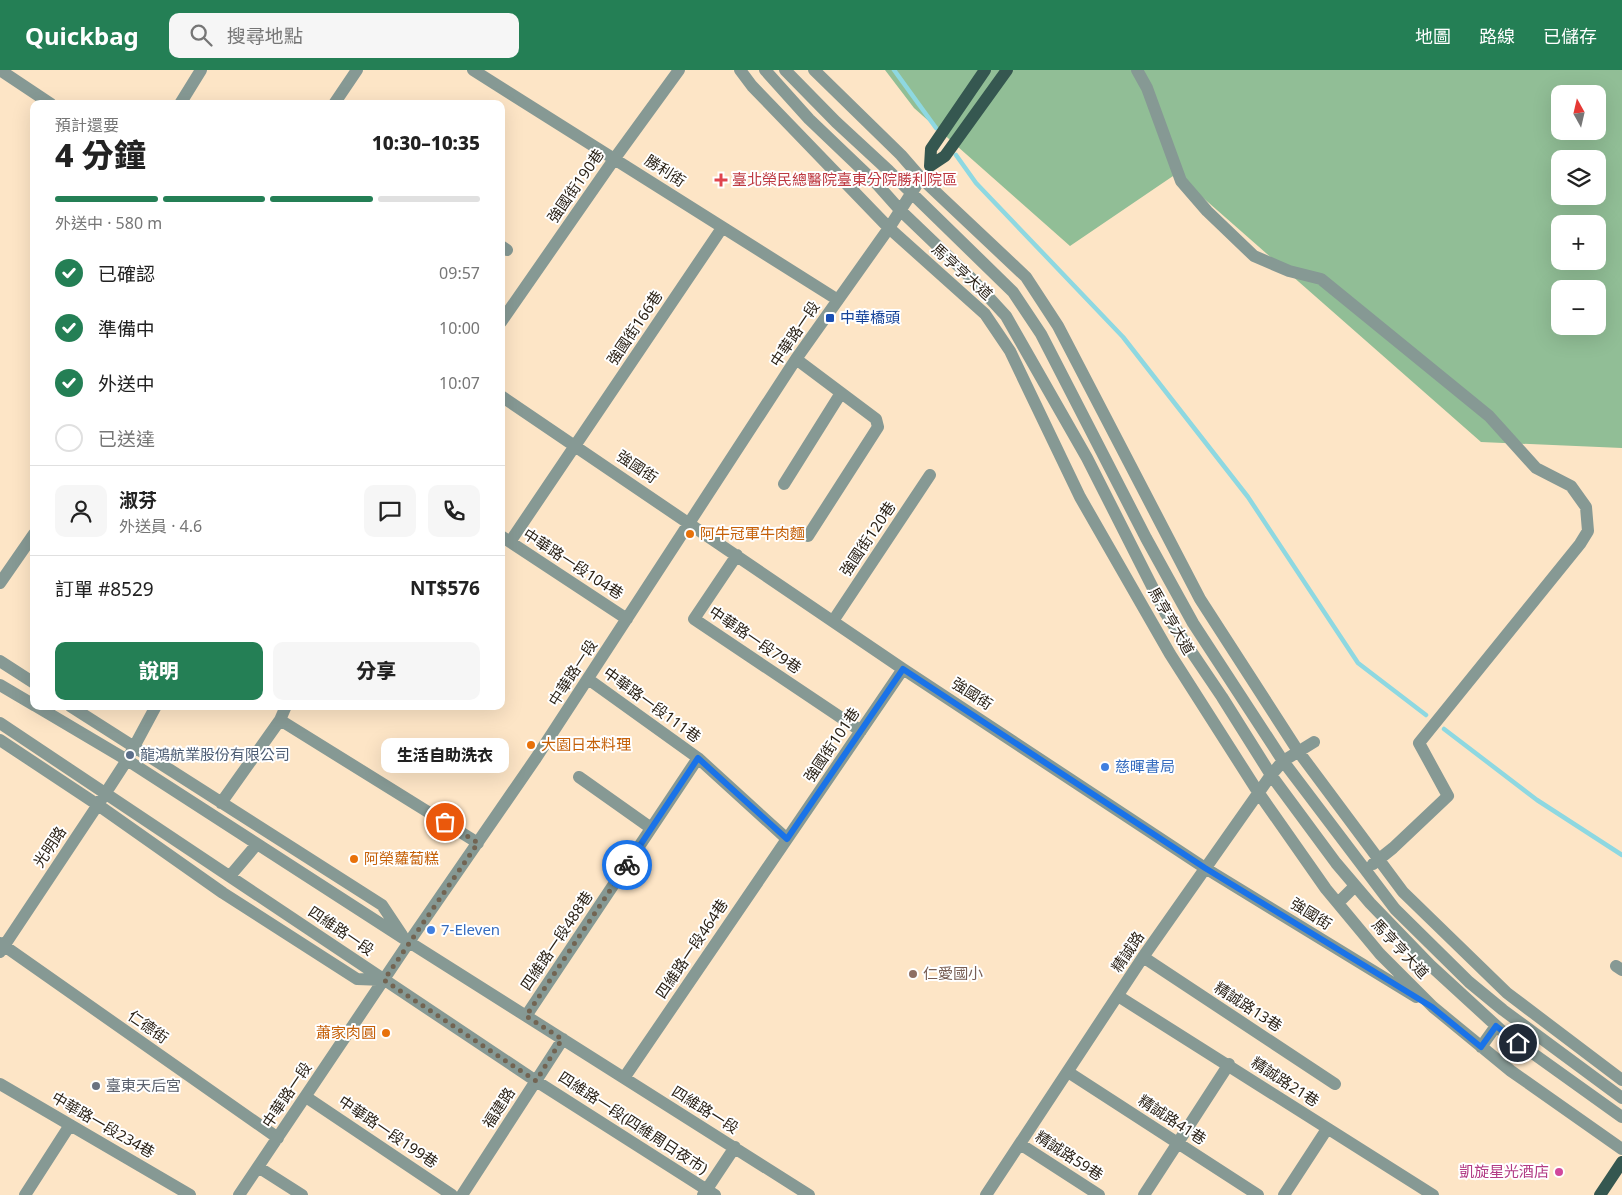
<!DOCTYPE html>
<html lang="zh-TW">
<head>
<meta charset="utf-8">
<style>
	body { margin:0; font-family:"Noto Sans","Noto Sans TC",sans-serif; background:#f6f6f6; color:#222; height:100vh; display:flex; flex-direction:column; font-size:19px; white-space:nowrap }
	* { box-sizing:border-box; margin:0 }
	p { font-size:16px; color:#767676 }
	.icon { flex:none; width:28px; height:28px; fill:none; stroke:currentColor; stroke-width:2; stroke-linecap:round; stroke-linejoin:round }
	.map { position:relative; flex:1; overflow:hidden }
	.panel { position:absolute; left:30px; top:30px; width:475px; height:610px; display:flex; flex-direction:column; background:#fff; border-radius:10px; box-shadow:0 5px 20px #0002 }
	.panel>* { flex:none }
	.needle { width:32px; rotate:352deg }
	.controls { position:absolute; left:1551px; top:15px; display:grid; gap:10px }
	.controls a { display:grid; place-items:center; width:55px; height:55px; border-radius:10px; background:#fff; box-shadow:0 5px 20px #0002; font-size:25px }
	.pin { position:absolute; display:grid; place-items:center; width:42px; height:42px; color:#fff; margin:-21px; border:2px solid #fff; border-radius:50%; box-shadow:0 1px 5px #0007 }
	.courier { position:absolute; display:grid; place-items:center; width:50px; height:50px; margin:-25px; border:4px solid #1a73e8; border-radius:50%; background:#fff; color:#222; box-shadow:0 1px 6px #0007 }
	.bubble { position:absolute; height:35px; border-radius:10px; background:#fff; box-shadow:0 5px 20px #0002; font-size:16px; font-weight:800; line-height:35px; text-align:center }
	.headline em { font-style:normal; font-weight:800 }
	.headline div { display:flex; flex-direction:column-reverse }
	.headline { display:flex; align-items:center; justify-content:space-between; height:85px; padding:0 25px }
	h1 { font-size:32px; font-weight:800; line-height:38px }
	.bar { display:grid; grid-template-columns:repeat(4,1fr); gap:8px 5px; align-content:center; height:60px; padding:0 25px }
	.bar i { height:6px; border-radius:4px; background:#e0e0e0 }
	.bar .selected { background:#247f55 }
	.bar p { grid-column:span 4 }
	.line { display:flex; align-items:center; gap:12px; padding:0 25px; border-top:1px solid #e0e0e0 }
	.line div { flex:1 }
	.round { display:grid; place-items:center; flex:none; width:52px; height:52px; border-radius:10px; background:#f6f6f6 }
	ol { padding:0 25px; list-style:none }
	li { display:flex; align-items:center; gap:15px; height:55px }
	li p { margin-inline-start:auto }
	li .icon { padding:5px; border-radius:50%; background:#247f55; color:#fff; stroke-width:4 }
	li:last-child { color:#767676 }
	li i { width:28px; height:28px; border:2px solid #e0e0e0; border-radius:50% }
	.action { display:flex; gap:10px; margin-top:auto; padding:10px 25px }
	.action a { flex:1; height:58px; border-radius:10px; background:#247f55; color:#fff; font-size:20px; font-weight:800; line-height:58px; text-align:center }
	.action a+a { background:#f6f6f6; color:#222 }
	header { display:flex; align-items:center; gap:30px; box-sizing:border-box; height:70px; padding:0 25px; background:#247f55; color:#fff }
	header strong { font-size:24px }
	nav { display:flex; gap:28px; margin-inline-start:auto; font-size:18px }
	.search { width:350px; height:45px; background:#f6f6f6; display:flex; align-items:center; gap:12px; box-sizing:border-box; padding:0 18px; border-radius:10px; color:#767676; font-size:19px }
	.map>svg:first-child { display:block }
	.forest { fill:#91be96; fill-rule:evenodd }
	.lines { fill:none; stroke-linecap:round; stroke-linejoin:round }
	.stream { stroke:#8ed8e1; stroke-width:4.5 }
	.minor { stroke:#869994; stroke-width:12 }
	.major { stroke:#355750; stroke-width:12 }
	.done { stroke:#726452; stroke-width:5; stroke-dasharray:0 9 }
	.route { stroke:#1a73e8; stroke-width:6 }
	.health-dot { fill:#e0444e; stroke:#fff; stroke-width:2 }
	.transit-dot { fill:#1a4fb4; stroke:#fff; stroke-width:2 }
	.food-dot { fill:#e8710a; stroke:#fff; stroke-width:2 }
	.service-dot { fill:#5c6f8a; stroke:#fff; stroke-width:2 }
	.shop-dot { fill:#3f7fe0; stroke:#fff; stroke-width:2 }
	.education-dot { fill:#8d6e63; stroke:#fff; stroke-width:2 }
	.worship-dot { fill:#6b7280; stroke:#fff; stroke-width:2 }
	.hotel-dot { fill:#d1479c; stroke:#fff; stroke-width:2 }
	.labels { text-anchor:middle; stroke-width:4; stroke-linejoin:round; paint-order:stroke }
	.street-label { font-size:15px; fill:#271e13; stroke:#fff }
	.health-label { font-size:15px; fill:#be3a42; stroke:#fff; text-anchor:start }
	.transit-label { font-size:15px; fill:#164399; stroke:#fff; text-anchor:start }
	.food-label { font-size:15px; fill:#c56008; stroke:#fff; text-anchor:start }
	.service-label { font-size:15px; fill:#4e5e75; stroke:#fff; text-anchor:start }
	.shop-label { font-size:15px; fill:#366cbe; stroke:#fff; text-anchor:start }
	.education-label { font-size:15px; fill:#785e54; stroke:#fff; text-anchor:start }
	.worship-label { font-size:15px; fill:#5b616d; stroke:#fff; text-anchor:start }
	.hotel-label { font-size:15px; fill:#b23c85; stroke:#fff; text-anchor:end }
</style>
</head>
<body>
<header>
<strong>Quickbag</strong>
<div class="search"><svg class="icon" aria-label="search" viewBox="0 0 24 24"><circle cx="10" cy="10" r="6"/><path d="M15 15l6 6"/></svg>搜尋地點</div>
<nav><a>地圖</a><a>路線</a><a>已儲存</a></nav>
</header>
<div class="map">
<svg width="1622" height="1125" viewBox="0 0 1622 1125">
	<rect width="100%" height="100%" fill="#fde5c6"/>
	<path class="forest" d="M885 0H1622V378L1481 372 1176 104 1070 176 914 38ZM1560 24H1598V61H1560ZM1560 89H1598V126H1560ZM1560 154H1598V191H1560ZM1560 219H1598V256H1560Z"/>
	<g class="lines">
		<path class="stream" d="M894 0 936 58
			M956 85 976 113 1123 267 1248 427 1358 593 1426 645
			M1444 659 1537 730 1622 785"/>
		<path class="minor" d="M0 0 51 34
			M473 0 838 230
			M740 0 752 16 889 158 985 244 1010 281 1080 427 1170 584 1258 722 1326 819 1380 884 1433 937 1511 1001 1622 1079
			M765 0 809 49 876 113 900 140 971 208 1006 246 1087 388 1166 544 1222 627 1271 705 1336 793 1370 833 1430 895 1503 962 1622 1047
			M785 0 836 52 889 101 1013 222 1041 264 1146 468 1193 553 1283 691 1395 839 1469 912 1503 940 1622 1028
			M814 0 901 85 921 108 1026 207 1058 256 1200 529 1298 681 1403 822 1507 923 1622 1010
			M1137 0 1147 18 1181 111 1207 141 1254 186 1289 201 1321 209 1489 346 1536 398 1571 416 1586 437 1588 461 1580 474 1419 673 1448 726 1393 778 1373 794
			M180 34 201 0
			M334 34 357 0
			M501 176 507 180
			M501 252 615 88 679 0
			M796 289 876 349 878 357 808 466
			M501 326 903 599 1205 798 1416 927
			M784 414 841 323
			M501 466 627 549
			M510 472 722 158
			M737 485 694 549 861 661
			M0 513 34 464
			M833 551 930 405
			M0 591 34 613
			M588 609 698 688 787 769
			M0 615 34 635
			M36 636 127 690 409 872 809 1125
			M70 636 382 835 402 865
			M280 650 478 773
			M0 653 536 1011 715 1125
			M0 670 98 735 223 823 357 909 384 910
			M579 707 651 758
			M221 733 280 650 286 636
			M230 806 257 774
			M1338 833 1355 816
			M0 873 278 1068
			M0 882 105 724 127 690 156 636
			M1143 887 1335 1014
			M1616 896 1622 900
			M1118 926 1433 1125
			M526 946 698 688
			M1481 977 1496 956
			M1068 1002 1258 1125
			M624 1008 903 599
			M0 1014 190 1125
			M306 1027 452 1125
			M1020 1074 1099 1125
			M258 1097 302 1125
			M25 1125 70 1055
			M239 1125 409 872 536 688 796 289 889 158 916 116
			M462 1125 563 969
			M703 1125 735 1077
			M986 1125 1143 887 1271 705 1283 691 1314 672
			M1144 1125 1229 994
			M1284 1125 1327 1059"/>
		<path class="major" d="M930 96 945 86 1007 0
			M930 96 931 79 985 0
			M1600 1125 1622 1092"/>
	</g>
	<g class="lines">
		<path class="done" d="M445 752 478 773 384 910 536 1011 562 969 526 946 627 795"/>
		<path class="route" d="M627 795 698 688 787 769 903 599 1205 798 1432 937 1481 977 1496 956 1518 973"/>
	</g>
	<path class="health-dot" d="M718.5 102.5h5v5h5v5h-5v5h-5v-5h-5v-5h5z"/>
	<rect class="transit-dot" x="825" y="243" width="10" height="10" rx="2.5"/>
	<g class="food-dot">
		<circle cx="690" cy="464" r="5"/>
		<circle cx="531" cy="675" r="5"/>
		<circle cx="354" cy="789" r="5"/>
		<circle cx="386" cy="963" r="5"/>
	</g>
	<circle class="service-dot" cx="130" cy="685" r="5"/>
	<g class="shop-dot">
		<circle cx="1105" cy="697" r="5"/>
		<circle cx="431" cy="860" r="5"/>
	</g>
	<circle class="education-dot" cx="913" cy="904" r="5"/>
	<circle class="worship-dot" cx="96" cy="1016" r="5"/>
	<circle class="hotel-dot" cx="1559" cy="1102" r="5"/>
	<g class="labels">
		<g class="street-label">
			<text transform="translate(665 101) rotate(33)" y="5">勝利街</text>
			<text transform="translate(576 116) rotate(-55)" y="5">強國街190巷</text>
			<text transform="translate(962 202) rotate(42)" y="5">馬亨亨大道</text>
			<text transform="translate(635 258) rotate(-56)" y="5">強國街166巷</text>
			<text transform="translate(795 264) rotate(-56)" y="5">中華路一段</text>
			<text transform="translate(637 397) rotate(34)" y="5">強國街</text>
			<text transform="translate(868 469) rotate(-56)" y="5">強國街120巷</text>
			<text transform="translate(573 494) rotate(33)" y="5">中華路一段104巷</text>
			<text transform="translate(1171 551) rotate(60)" y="5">馬亨亨大道</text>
			<text transform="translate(755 570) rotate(34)" y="5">中華路一段79巷</text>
			<text transform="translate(573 603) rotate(-57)" y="5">中華路一段</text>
			<text transform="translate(972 624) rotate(33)" y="5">強國街</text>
			<text transform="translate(652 635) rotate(36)" y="5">中華路一段111巷</text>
			<text transform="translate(832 675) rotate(-56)" y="5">強國街101巷</text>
			<text transform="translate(50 777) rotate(-56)" y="5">光明路</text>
			<text transform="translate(1311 844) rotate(32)" y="5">強國街</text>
			<text transform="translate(341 861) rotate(34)" y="5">四維路一段</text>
			<text transform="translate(557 871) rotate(-56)" y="5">四維路一段488巷</text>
			<text transform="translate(692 879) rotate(-56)" y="5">四維路一段464巷</text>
			<text transform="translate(1400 879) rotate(47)" y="5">馬亨亨大道</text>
			<text transform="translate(1128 882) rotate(-56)" y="5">精誠路</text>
			<text transform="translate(1248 937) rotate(33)" y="5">精誠路13巷</text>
			<text transform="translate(148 957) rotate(35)" y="5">仁德街</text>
			<text transform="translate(1285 1012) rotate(33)" y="5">精誠路21巷</text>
			<text transform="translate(287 1025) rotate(-56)" y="5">中華路一段</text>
			<text transform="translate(499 1038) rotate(-57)" y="5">福建路</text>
			<text transform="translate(705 1040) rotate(32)" y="5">四維路一段</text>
			<text transform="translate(1172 1050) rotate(33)" y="5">精誠路41巷</text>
			<text transform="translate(633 1053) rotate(33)" y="5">四維路一段(四維周日夜市)</text>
			<text transform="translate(103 1055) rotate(30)" y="5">中華路一段234巷</text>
			<text transform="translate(388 1062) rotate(34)" y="5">中華路一段199巷</text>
			<text transform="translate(1069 1086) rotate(33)" y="5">精誠路59巷</text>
		</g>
		<g class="health-label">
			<text x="732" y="115">臺北榮民總醫院臺東分院勝利院區</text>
		</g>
		<g class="transit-label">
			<text x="840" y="253">中華橋頭</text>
		</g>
		<g class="food-label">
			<text x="700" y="469">阿牛冠軍牛肉麵</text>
			<text x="541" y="680">大園日本料理</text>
			<text x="364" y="794">阿榮蘿蔔糕</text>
			<text x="376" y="968" text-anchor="end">蕭家肉圓</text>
		</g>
		<g class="service-label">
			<text x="140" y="690">龍鴻航業股份有限公司</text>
		</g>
		<g class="shop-label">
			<text x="1115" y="702">慈暉書局</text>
			<text x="441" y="865">7-Eleven</text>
		</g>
		<g class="education-label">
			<text x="923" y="909">仁愛國小</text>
		</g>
		<g class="worship-label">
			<text x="106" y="1021">臺東天后宮</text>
		</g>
		<g class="hotel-label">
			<text x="1549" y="1107">凱旋星光酒店</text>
		</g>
	</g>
</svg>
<div class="controls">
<a><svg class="needle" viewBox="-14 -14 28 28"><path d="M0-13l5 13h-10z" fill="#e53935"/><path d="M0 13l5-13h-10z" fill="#767676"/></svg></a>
<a><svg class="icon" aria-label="layers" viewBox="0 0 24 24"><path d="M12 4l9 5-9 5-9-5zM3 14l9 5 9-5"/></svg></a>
<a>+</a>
<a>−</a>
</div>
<div class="pin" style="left:445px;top:752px;background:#ea580c"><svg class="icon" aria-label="bag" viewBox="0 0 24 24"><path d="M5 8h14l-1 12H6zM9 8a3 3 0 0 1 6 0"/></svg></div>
<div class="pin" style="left:1518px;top:973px;background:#1f2937"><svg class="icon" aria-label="home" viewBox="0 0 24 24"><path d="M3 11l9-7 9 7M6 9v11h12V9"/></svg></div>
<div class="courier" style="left:627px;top:795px"><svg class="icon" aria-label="bike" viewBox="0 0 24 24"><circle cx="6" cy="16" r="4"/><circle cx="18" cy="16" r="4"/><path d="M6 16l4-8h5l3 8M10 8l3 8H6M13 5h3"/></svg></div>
<div class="bubble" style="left:381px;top:668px;width:128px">生活自助洗衣</div>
<section class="panel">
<div class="headline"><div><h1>4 分鐘</h1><p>預計還要</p></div><em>10:30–10:35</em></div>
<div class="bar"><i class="selected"></i><i class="selected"></i><i class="selected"></i><i></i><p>外送中 · 580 m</p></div>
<ol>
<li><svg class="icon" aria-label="check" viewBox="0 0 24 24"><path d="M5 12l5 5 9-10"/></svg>已確認<p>09:57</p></li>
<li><svg class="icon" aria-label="check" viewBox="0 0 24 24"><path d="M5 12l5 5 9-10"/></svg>準備中<p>10:00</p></li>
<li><svg class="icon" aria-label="check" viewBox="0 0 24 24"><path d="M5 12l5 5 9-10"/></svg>外送中<p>10:07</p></li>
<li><i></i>已送達</li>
</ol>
<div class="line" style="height:90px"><a class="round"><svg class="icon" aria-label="person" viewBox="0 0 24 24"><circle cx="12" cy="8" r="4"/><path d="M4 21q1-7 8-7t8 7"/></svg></a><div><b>淑芬</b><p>外送員 · 4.6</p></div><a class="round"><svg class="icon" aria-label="chat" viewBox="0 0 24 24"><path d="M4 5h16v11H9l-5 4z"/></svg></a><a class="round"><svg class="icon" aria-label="phone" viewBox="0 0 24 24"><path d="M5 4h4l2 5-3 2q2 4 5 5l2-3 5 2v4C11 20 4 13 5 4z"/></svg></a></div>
<div class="line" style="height:65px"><div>訂單 #8529</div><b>NT$576</b></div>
<div class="action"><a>說明</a><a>分享</a></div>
</section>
</div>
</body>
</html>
